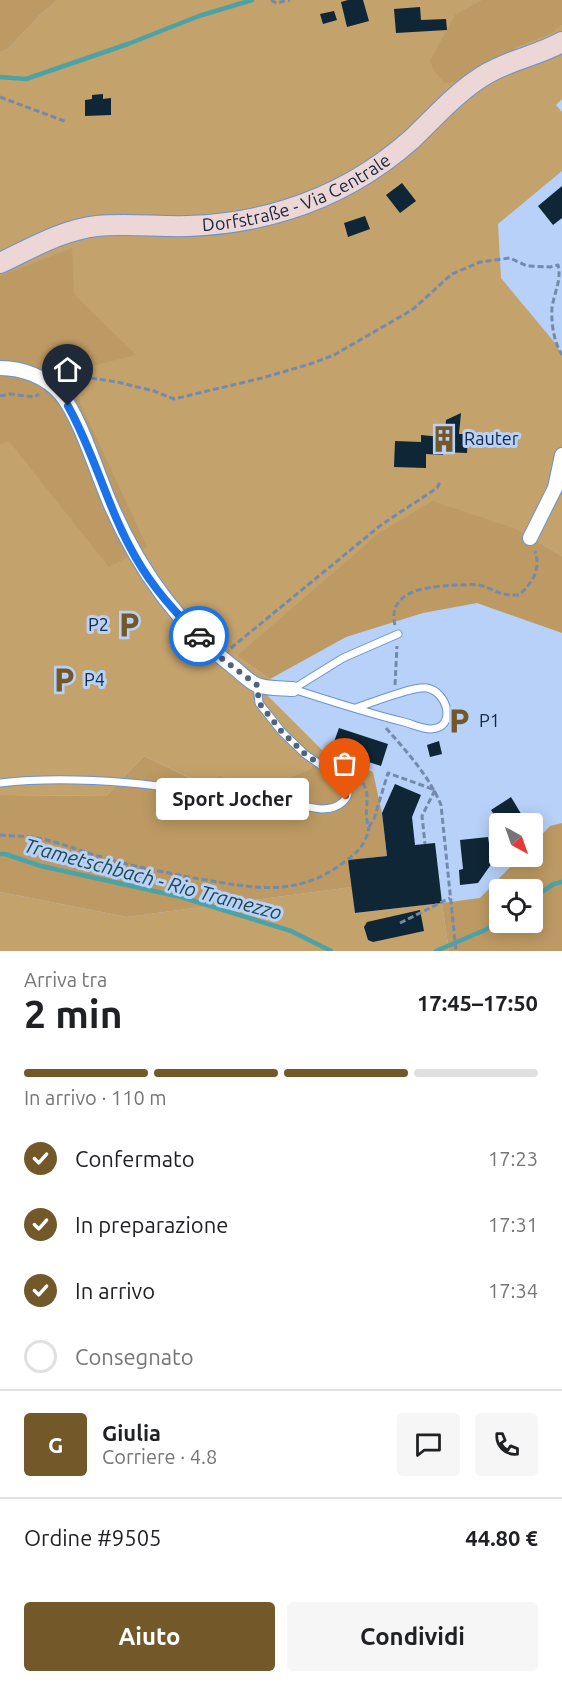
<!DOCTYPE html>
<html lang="it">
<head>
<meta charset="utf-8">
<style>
	body { margin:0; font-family:Ubuntu,sans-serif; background:#f6f6f6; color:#202124; height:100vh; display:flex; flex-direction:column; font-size:22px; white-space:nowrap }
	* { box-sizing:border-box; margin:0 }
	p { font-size:20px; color:#757577 }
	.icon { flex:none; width:33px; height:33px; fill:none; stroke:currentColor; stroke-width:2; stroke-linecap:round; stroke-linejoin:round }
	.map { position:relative; height:951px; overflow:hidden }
	.sheet { display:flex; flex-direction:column; background:#fff; flex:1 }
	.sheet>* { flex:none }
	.needle { width:39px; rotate:140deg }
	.fabs { position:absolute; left:489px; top:813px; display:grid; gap:12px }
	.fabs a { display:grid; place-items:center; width:54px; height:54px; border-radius:6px; background:#fff; box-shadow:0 3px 15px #0003; font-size:30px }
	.pin { position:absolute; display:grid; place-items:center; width:51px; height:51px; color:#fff; margin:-62px -26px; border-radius:50% 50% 50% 0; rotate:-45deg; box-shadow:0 0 6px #0007 }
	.pin .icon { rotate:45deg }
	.courier { position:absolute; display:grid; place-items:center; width:60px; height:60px; margin:-30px; border:4px solid #1a73e8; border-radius:50%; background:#fff; color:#222; box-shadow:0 2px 8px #0007 }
	.bubble { position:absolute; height:42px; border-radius:6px; background:#fff; box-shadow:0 3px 15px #0003; font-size:20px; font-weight:700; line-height:42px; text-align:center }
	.overview em { font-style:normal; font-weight:700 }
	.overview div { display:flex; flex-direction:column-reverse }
	.overview { display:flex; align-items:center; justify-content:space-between; height:102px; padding:0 24px }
	h1 { font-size:39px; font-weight:700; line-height:45px }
	.bar { display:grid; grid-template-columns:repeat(4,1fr); gap:9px 6px; align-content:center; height:72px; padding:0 24px }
	.bar i { height:8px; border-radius:4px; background:#e0e0e0 }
	.bar .active { background:#73582a }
	.bar p { grid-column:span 4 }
	.line { display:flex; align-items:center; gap:15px; padding:0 24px; border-top:2px solid #e0e0e0 }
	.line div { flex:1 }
	.round { display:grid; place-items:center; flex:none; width:63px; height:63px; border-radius:6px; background:#f6f6f6 }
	ol { padding:0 24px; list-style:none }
	li { display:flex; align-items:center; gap:18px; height:66px }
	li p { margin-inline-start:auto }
	li .icon { padding:6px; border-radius:50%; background:#73582a; color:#fff; stroke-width:4 }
	li:last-child { color:#757577 }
	li i { width:33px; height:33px; border:3px solid #e0e0e0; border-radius:50% }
	.primary-button { display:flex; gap:12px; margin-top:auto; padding:12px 24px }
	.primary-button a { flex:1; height:69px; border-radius:6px; background:#73582a; color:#fff; font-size:24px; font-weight:700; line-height:69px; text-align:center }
	.primary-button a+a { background:#f6f6f6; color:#202124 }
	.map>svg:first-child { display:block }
	.green { fill:#c4a26c }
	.forest { fill:#bd9a63; fill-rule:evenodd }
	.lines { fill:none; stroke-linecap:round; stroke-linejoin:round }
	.stream { stroke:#4ba3a6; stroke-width:4.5 }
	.building { fill:#0e2635 }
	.lane-casing { stroke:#6992d0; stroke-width:9 }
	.street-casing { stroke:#6992d0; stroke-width:16 }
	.secondary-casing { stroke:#6992d0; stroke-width:22 }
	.path { stroke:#748aab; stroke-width:3; stroke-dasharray:6 3; stroke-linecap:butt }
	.lane { stroke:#fff; stroke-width:7 }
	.street { stroke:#fff; stroke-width:14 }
	.secondary { stroke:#edd6d6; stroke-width:20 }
	.done { stroke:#4f6381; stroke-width:6; stroke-dasharray:0 10.8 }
	.route { stroke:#1a73e8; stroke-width:8 }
	.labels { text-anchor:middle; stroke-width:6; stroke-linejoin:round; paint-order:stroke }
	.street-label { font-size:18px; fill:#172841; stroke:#b7d1f8 }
	.poi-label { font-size:18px; fill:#172841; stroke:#b7d1f8; text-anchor:start }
	.water-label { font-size:20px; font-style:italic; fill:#214a4b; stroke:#b7d1f8 }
</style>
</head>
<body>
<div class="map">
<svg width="562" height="951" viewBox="0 0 562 951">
	<rect width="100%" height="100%" fill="#b7d1f8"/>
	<path class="green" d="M58 0H481L455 16 514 49 551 34 562 25V99L556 105 562 112V171L498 224 501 278 555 343 562 355V556L519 530 237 656 270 679 257 685 322 750 310 769 280 781 267 795 219 775 212 788 144 756 106 796 0 795V53L8 49 40 15Z
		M352 887 355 913 442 903 449 951H0V892L127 917Z"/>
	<path class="forest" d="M0 0H58L40 15 8 49 0 53Z
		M481 0H562V25L551 34 514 49 455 82 445 83 434 71 430 61 455 15Z
		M72 248 74 294 136 355 66 372 147 547 109 567 9 441 0 444V276Z
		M432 501 519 530 562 556V633L477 603 423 613 346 637 270 679 237 656 378 534Z
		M322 750 373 772 382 813 387 856 349 860 352 887 127 917 0 892V795L106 796 144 756 211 788 219 775 267 795 280 781 310 769Z
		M562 823V951H449L442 903 480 898 520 857 532 856 533 844 550 826ZM500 890H532V922H500Z"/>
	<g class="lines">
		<path class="stream" d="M0 77 26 79 128 44 199 16 252 0
			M0 854H5L41 866 181 897 291 931 331 951
			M532 898 554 884 562 882
			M436 951 485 930 500 920"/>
	</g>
	<path class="building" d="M348 0H363L369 21 347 27 341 2Z
		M420 7 421 20 446 19 447 30 396 33 394 9Z
		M334 11 337 20 323 24 320 14Z
		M103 94V99L111 98V115L85 116V100L92 99V95Z
		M402 183 416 201 400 213 386 195Z
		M562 186V218L553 225 538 206Z
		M365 216 370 229 348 237 344 223Z
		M461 413 459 434H468L467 453 443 452V455L426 454V468L394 467 395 441 421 442V435L441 437 442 432 445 433 446 420Z
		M339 728 388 744 381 766 331 750Z
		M439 741 442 754 430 757 427 745Z
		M395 784 421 795 412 817 415 845 435 843 442 903 355 913 348 860 387 856 382 813Z
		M511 797 523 817 513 824H500L491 810Z
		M488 837 492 863 478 883 460 885 459 870 463 869 460 840Z
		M420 910 424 931 373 942 368 940 364 927 367 922Z"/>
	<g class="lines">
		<defs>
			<path id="lane" d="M293 689C330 701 367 713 404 722 412 724 422 729 431 729 457 728 448 692 427 688 413 686 371 703 356 708
				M293 689 343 658 398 634
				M0 783C104 771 219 795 322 809 337 809 355 799 345 782L305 754 282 732 259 703 257 685"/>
			<path id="street" d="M0 368C23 368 46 377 61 394 80 417 97 473 110 503 137 566 176 623 232 666 239 671 248 681 257 685 267 689 283 688 293 689
				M530 538 555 488 562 455"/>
			<g id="secondary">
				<path id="s1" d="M0 263C32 248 62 230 97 226 127 223 158 227 188 226 221 225 254 220 286 210 332 196 376 171 412 139 434 118 457 92 483 76 508 60 537 56 562 42"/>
			</g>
		</defs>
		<use href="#lane" class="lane-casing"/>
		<use href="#street" class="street-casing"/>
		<use href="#secondary" class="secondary-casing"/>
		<path class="path" d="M271 0 276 3 290 0
			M0 97 67 122
			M64 378H91L117 382 154 391 174 399 262 378 310 364 334 355 412 310 452 274 480 262 510 258 527 266 550 267 558 265C562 279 554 293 552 308 551 324 554 342 562 355
			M0 396 10 394 35 397 39 394
			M395 625C386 588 434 586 460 585 465 585 473 584 479 585 496 589 497 596 519 595 533 582 541 570 535 551
			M231 648 381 525 437 488 441 480
			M395 685 397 646
			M386 728C407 752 429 776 441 805L456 951
			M356 777C376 790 361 809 369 827L374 819 388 773 435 790 422 816 425 844
			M0 835C10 836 21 836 32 837 62 842 90 855 119 862 146 869 173 874 200 879 253 888 296 898 343 863 357 853 366 845 369 827
			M400 923 450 898"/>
		<use href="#lane" class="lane"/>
		<use href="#street" class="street"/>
		<use href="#secondary" class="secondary"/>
	</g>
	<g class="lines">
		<path class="done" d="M199 636 220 657 257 685 259 703 282 732 305 754 345 782 348 788 345 800"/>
		<path class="route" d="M68 406C95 454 108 510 136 558 153 588 175 612 199 636"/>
	</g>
	<defs>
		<symbol id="building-bare" viewBox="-9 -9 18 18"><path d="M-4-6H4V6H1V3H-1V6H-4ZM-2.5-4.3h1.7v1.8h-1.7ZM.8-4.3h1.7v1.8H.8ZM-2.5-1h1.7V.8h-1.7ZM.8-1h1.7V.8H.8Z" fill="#73582a" stroke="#b7d1f8" stroke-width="2.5" paint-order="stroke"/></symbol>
		<symbol id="parking-bare" viewBox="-9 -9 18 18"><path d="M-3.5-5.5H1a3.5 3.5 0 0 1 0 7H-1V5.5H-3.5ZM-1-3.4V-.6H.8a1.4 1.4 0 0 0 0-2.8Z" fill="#73582a" stroke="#b7d1f8" stroke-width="2.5" paint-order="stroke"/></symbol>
	</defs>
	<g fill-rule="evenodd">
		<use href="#building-bare" x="425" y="420" width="38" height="38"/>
		<use href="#parking-bare" x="110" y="606" width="38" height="38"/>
		<use href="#parking-bare" x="45" y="661" width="38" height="38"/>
		<use href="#parking-bare" x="440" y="702" width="38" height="38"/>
	</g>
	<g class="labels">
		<g class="street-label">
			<text dy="6" stroke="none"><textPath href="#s1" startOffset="310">Dorfstraße - Via Centrale</textPath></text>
		</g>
		<g class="poi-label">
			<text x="464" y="445">Rauter</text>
			<text x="109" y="631" text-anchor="end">P2</text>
			<text x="84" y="686">P4</text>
			<text x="479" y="727">P1</text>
		</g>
		<g class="water-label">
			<text transform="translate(153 879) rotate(15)" y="7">Trametschbach - Rio Tramezzo</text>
		</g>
	</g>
</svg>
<div class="fabs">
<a><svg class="needle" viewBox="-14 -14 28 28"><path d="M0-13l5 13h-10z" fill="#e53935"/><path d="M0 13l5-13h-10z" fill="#757577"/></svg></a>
<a><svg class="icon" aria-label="locate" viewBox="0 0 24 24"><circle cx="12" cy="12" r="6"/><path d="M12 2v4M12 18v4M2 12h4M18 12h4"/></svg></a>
</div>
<div class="pin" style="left:345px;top:800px;background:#ea580c"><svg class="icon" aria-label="bag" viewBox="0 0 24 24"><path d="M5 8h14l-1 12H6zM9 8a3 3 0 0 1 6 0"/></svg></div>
<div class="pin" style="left:68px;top:406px;background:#1f2937"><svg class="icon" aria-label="home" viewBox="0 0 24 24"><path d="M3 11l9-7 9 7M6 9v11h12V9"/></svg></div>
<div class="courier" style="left:199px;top:636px"><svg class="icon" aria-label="car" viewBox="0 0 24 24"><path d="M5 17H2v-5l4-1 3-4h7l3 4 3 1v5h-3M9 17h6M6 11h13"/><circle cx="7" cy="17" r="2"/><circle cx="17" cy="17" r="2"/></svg></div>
<div class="bubble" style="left:156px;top:778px;width:153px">Sport Jocher</div>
</div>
<section class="sheet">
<div class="overview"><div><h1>2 min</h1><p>Arriva tra</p></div><em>17:45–17:50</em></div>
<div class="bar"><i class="active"></i><i class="active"></i><i class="active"></i><i></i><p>In arrivo · 110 m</p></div>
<ol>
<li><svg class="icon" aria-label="check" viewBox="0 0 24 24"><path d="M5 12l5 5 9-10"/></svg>Confermato<p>17:23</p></li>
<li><svg class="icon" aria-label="check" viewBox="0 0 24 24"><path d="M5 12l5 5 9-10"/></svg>In preparazione<p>17:31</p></li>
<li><svg class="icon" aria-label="check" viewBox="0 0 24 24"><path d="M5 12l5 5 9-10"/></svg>In arrivo<p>17:34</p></li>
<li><i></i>Consegnato</li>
</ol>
<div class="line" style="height:108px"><b class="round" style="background:#73582a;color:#fff">G</b><div><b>Giulia</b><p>Corriere · 4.8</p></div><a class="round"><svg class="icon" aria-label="chat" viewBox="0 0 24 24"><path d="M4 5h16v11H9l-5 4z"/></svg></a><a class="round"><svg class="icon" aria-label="phone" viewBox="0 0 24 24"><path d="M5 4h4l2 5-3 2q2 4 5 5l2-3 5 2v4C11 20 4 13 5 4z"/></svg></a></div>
<div class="line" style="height:78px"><div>Ordine #9505</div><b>44.80 €</b></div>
<div class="primary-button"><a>Aiuto</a><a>Condividi</a></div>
</section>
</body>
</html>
